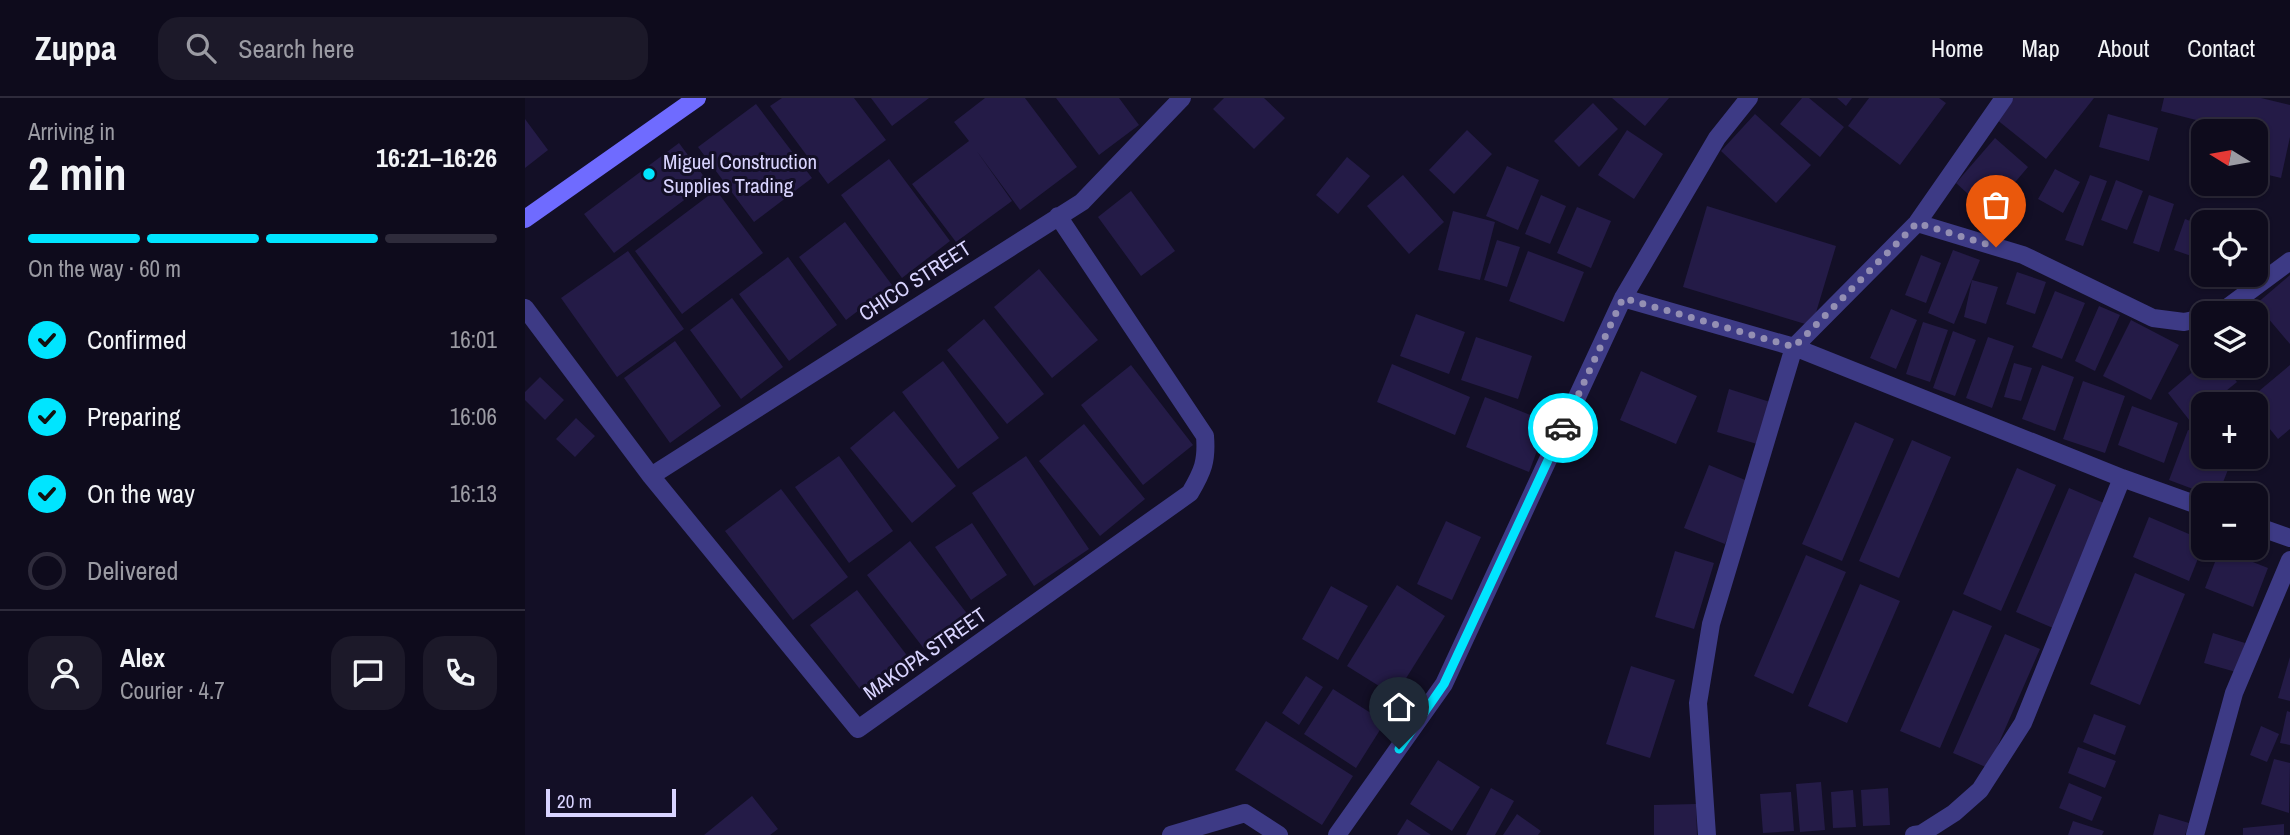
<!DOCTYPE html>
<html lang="en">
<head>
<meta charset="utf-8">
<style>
	body { margin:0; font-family:"Archivo Narrow",sans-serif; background:#1c1929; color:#f1f3f6; height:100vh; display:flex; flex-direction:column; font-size:26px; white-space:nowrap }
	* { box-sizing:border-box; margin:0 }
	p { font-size:23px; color:#9b9ba3 }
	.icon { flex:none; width:38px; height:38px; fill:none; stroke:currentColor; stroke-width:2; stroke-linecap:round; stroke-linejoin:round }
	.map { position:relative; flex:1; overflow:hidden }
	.panel { display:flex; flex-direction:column; background:#0e0b1c; width:525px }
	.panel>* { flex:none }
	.needle { width:46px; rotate:281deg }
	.buttons { position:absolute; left:1666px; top:21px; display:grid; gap:14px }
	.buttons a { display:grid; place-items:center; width:77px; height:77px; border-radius:14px; background:#0e0b1c; box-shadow:0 2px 5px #0004,0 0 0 2px #2e2b3b; font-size:35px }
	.scale { position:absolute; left:21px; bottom:18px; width:130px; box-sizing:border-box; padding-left:7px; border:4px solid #d9d4ff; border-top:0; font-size:19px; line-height:24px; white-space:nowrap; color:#d9d4ff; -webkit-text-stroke:5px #130f26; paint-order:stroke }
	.pin { position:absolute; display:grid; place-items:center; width:60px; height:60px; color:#fff; margin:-72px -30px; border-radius:50% 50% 50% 0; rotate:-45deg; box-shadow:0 0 7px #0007 }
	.pin .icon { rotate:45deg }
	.courier { position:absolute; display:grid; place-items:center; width:70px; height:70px; margin:-35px; border:5px solid #00e5ff; border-radius:50%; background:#fff; color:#222; box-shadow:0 2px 9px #0007 }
	.overview em { font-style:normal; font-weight:800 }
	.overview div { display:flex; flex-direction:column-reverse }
	.overview { display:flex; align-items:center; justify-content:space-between; height:119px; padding:0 28px }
	h1 { font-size:46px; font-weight:800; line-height:52px }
	.bar { display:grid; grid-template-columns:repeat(4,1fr); gap:10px 7px; align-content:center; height:84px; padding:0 28px }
	.bar i { height:9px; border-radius:5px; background:#2e2b3b }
	.bar .on { background:#00e5ff }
	.bar p { grid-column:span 4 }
	.line { display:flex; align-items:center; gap:18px; padding:0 28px; border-top:2px solid #2e2b3b }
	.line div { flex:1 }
	.round { display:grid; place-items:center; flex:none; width:74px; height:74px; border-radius:21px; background:#1c1929 }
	ol { padding:0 28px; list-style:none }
	li { display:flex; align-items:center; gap:21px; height:77px }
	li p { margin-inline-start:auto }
	li .icon { padding:7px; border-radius:50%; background:#00e5ff; color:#111; stroke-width:4 }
	li:last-child { color:#9b9ba3 }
	li i { width:38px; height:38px; border:4px solid #2e2b3b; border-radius:50% }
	header { display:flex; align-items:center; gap:42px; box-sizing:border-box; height:98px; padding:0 35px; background:#0e0b1c; border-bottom:2px solid #2e2b3b }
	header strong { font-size:33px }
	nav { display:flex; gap:38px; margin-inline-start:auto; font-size:24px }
	.search { width:490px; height:63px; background:#1c1929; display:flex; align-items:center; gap:18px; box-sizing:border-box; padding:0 24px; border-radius:21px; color:#9b9ba3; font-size:26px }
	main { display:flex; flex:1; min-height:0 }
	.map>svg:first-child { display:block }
	.building { fill:#241b47 }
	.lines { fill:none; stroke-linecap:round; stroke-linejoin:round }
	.street { stroke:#3d3a85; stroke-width:18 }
	.secondary { stroke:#6f6bff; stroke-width:18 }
	.done { stroke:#948fb3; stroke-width:7; stroke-dasharray:0 12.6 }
	.route { stroke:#00e5ff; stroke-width:9 }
	.poi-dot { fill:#00e5ff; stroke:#130f26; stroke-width:2.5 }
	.labels { text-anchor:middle; stroke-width:6; stroke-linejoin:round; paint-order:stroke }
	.poi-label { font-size:21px; fill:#d9d4ff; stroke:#130f26; text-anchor:start }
	.street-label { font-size:21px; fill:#d9d4ff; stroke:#130f26 }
</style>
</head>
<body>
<header>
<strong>Zuppa</strong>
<div class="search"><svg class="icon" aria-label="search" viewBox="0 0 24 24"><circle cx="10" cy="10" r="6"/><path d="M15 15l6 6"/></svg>Search here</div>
<nav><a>Home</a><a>Map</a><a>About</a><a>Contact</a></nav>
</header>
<main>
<section class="panel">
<div class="overview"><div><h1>2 min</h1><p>Arriving in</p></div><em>16:21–16:26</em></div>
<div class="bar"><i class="on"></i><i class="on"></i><i class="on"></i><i></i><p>On the way · 60 m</p></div>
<ol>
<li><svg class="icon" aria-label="check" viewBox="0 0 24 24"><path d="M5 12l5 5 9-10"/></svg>Confirmed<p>16:01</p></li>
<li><svg class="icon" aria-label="check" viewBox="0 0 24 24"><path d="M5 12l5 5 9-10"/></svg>Preparing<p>16:06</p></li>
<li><svg class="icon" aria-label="check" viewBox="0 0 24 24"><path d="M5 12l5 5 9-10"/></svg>On the way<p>16:13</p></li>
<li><i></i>Delivered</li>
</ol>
<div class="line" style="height:126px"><a class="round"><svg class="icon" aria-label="person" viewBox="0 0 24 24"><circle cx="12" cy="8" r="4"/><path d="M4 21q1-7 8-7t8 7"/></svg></a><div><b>Alex</b><p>Courier · 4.7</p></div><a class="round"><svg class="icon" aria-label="chat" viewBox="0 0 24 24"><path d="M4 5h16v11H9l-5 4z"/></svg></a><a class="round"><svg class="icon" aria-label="phone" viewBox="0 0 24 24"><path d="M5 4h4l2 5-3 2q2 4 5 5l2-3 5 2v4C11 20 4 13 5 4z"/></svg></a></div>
</section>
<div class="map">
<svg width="1765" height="737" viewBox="0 0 1765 737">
	<rect width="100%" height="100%" fill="#130f26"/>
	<path class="building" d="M257 0H329L361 42 303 86 245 8Z
		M346 0H404L367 28Z
		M460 0H500L552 69 495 112 451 52 487 103 431 144 387 86 444 43 429 24Z
		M531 0H594L614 27 574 57Z
		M699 0H739L760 20 729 51 688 11Z
		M1087 0H1144L1120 28Z
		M1277 0H1284L1319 29 1295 59 1255 26Z
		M1312 0H1327L1321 8Z
		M1344 0H1414L1421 5 1375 67 1323 28Z
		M1488 0H1569L1521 61 1471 21Z
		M1639 0H1736L1765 7V39L1756 80 1731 74V33H1714L1636 13Z
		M1068 5 1093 31 1054 69 1029 43Z
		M231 6 287 80 229 124 173 49Z
		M1230 16 1286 67 1251 105 1196 53Z
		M1583 16 1633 30 1624 63 1574 49Z
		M0 21 23 52 0 70Z
		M942 32 967 56 929 96 904 72Z
		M1102 32 1138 56 1109 101 1073 77Z
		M1470 40 1503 69 1464 115 1431 85Z
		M154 45 183 84 89 155 59 116Z
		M822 59 845 78 813 116 791 97Z
		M364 61 425 143 377 180 316 97Z
		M982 68 1014 82 993 132 961 118Z
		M1530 71 1555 84 1538 115 1513 101Z
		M878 77 919 124 884 156 842 108Z
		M1565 77 1582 83 1558 148 1540 142Z
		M1591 82 1618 93 1602 132 1576 122Z
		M191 92 238 155 157 216 110 153Z
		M606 93 650 153 616 178 573 119Z
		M1016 97 1041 108 1025 146 1000 136Z
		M1624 97 1649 106 1634 154 1608 145Z
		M1182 108 1311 148 1287 228 1158 189Z
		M1052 109 1086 123 1066 170 1032 155Z
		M928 113 970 124 955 182 913 172Z
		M1660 121 1678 128V162L1649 152Z
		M320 124 367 187 321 222 274 159Z
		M972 142 995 149 982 189 959 182Z
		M1428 152 1455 162 1429 226 1403 215Z
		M103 153 159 231 92 279 36 200Z
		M1003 153 1059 174 1039 224 984 203Z
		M1396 157 1416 165 1401 205 1380 197Z
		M263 159 312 227 264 263 214 196Z
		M514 171 573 242 527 280 469 209Z
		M1492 174 1521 184 1510 216 1481 206Z
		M1765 177V246L1731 206Z
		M1447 182 1473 189 1461 226 1439 219Z
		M1530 193 1560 205 1537 261 1507 249Z
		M207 200 258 269 216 301 165 232Z
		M1574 208 1595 217 1570 273 1550 263Z
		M1366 211 1392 222 1371 271 1345 260Z
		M891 216 940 234 924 276 875 258Z
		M459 221 519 296 482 326 422 252Z
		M1606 222 1654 247 1626 302 1578 278Z
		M1398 224 1423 232 1405 284 1381 276Z
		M1428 233 1451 242 1430 298 1408 290Z
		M951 239 1007 258 993 301 936 282Z
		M1463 239 1489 248 1467 310 1441 300Z
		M150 243 196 308 145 345 99 280Z
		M418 263 474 340 433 371 377 294Z
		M1489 265 1507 270 1496 303 1479 299Z
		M1678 265V268H1699L1712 284 1685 306H1678V312L1665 323 1643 295Z
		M867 266 945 299 930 337 852 304Z
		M606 267 668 347 618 387 556 307Z
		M1517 267 1549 279 1530 333 1497 321Z
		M1765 267V331L1753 341 1731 314V306H1724L1722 303Z
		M1116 273 1172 298 1151 346 1095 322Z
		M15 279 39 302 20 322 0 302V294Z
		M1558 283 1600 298 1580 355 1538 341Z
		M1204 291 1245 304 1232 346 1192 334Z
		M960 299 1023 324 1004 374 941 349Z
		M1607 308 1653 325 1639 365 1593 347Z
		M369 313 431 388 387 425 325 350Z
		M51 320 70 338 50 359 31 341Z
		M1330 324 1369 341 1317 463 1277 446Z
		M559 326 620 401 575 438 514 363Z
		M1663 332 1678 337V359H1708L1693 397H1684L1644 382Z
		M1387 342 1426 359 1374 480 1334 463Z
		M314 358 368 433 324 465 270 389Z
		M501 358 564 451 509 488 447 395Z
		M1184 367 1225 384 1200 446 1159 430Z
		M1492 370 1531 387 1476 513 1438 496Z
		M1544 390 1581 406 1528 530 1491 514Z
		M256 391 323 479 268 522 200 433Z
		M1624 419 1678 442V448L1664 483 1608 459Z
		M921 423 956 439 927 502 892 486Z
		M447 425 482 477 446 502 410 449Z
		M385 443 444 518 400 552 342 477Z
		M1695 451 1743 470 1728 509 1680 490Z
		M1150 453 1189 465 1169 531 1130 519Z
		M1281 457 1321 474 1268 596 1229 578Z
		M1610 475 1660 496 1615 607 1565 586Z
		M1335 486 1375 503 1322 625 1283 608Z
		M872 487 920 518 870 598 822 568Z
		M806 488 843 508 813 562 777 541Z
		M332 492 387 564 341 599 285 527Z
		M1428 512 1467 528 1415 650 1375 633Z
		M1688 535 1720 545 1711 574 1679 565Z
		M1480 536 1515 551 1463 670 1428 655Z
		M1765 559V603L1753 600Z
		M1106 568 1150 582 1125 660 1081 646Z
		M781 578 798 589 774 627 757 615Z
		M808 591 860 624 831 670 779 636Z
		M1762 613 1765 614V647L1755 645Z
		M1569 616 1601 628 1590 657 1558 644Z
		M741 623 828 678 797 727 710 672Z
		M1736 628 1754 636 1742 664 1725 657Z
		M1553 649 1591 663 1580 690 1543 675Z
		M1749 661 1765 665 1764 715 1736 706Z
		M913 662 955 689 927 733 885 706Z
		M1296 684 1300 732 1275 734 1271 686Z
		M1544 685 1577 699 1567 723 1534 710Z
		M966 690 989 703 970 737H941Z
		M1363 690 1365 727 1338 728 1336 692Z
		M1328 692 1331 729 1308 730 1306 694Z
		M1266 694 1269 733 1238 735 1235 696Z
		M227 698 253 731 245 737H179Z
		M1171 706 1172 737H1129V707Z
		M992 716 1016 733 1013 737H978Z
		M1634 716 1664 725 1660 737H1628Z
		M882 721 906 737H872Z
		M1548 723 1579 733 1577 737H1543Z
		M1759 726V737H1718V730Z"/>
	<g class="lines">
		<path class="street" d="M1392 125 1498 157 1628 220 1659 224 1678 220
			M1098 200 1269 249 1597 380 1678 409
			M0 210 126 378 333 631 665 395C678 373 682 363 680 338L533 118
			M1695 215 1765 163
			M126 378 557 104 657 0
			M1731 428 1765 440
			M646 737 720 715 754 737
			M812 737 919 586 1098 200 1192 40 1224 0
			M1182 737 1173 605 1186 526 1269 249 1392 125 1479 0
			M1389 737 1396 736 1429 715 1455 692 1498 625 1597 380
			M1670 737 1709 595 1765 462"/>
		<path class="secondary" d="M0 121 172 0"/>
	</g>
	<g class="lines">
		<path class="done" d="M1038 330 1098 200 1269 249 1392 125 1471 149"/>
		<path class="route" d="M874 651 919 586 1038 330"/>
	</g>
	<circle class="poi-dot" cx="124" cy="76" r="7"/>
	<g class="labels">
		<g class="poi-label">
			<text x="138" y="71">Miguel Construction<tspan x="138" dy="24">Supplies Trading</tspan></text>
		</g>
		<g class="street-label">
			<text transform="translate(390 183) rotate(-33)" y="7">CHICO STREET</text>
			<text transform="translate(400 556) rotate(-35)" y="7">MAKOPA STREET</text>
		</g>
	</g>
</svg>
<div class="buttons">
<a><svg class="needle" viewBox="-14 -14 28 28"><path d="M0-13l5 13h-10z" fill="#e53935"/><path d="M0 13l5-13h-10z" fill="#9b9ba3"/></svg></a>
<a><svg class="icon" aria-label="locate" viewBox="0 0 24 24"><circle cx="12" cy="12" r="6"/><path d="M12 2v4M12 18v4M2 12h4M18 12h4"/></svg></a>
<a><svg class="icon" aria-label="layers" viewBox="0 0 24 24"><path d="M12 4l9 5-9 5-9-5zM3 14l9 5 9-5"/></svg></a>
<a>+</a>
<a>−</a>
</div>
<div class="scale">20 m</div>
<div class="pin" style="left:1471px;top:149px;background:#ea580c"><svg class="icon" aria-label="bag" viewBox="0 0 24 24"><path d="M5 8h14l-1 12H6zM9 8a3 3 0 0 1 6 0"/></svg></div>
<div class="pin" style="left:874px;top:651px;background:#1f2937"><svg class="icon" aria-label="home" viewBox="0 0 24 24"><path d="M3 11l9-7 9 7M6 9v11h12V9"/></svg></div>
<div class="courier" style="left:1038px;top:330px"><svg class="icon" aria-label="car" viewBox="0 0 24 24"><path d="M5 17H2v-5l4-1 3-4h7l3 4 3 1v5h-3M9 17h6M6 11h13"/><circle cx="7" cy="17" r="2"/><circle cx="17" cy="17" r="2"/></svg></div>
</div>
</main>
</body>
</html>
